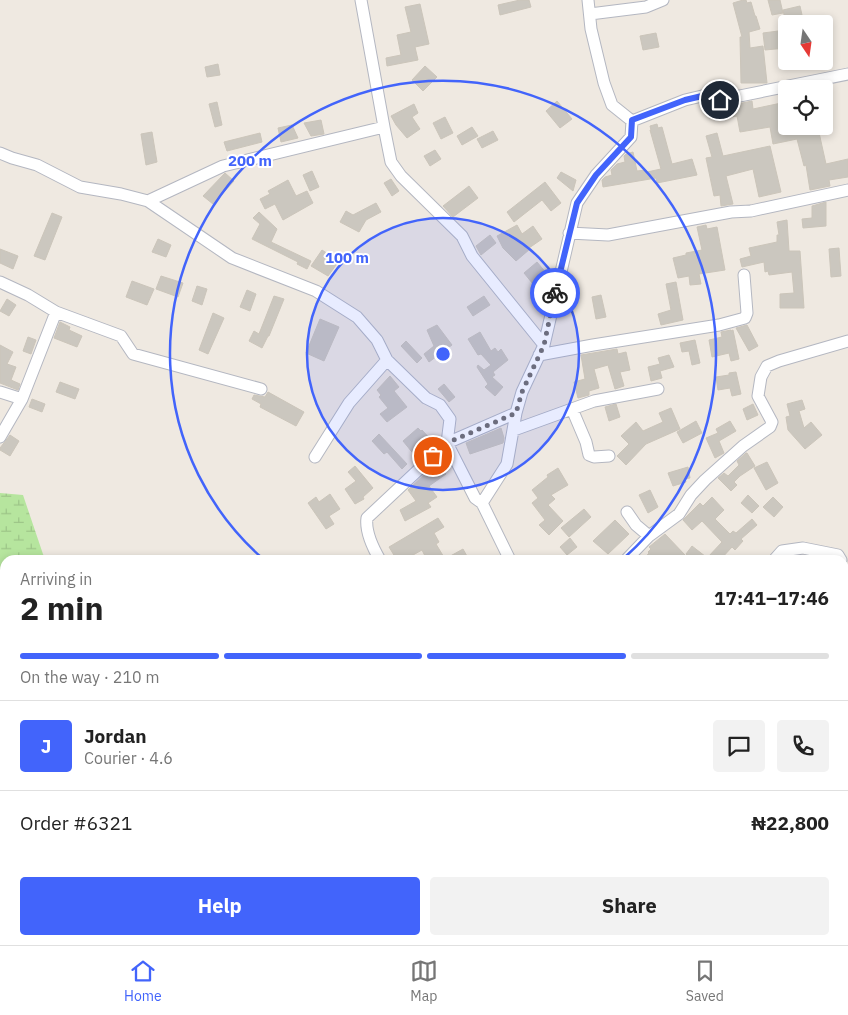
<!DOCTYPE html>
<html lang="en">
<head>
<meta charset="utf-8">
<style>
	body { margin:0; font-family:"IBM Plex Sans",sans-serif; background:#f2f2f2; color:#222; height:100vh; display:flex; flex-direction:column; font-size:19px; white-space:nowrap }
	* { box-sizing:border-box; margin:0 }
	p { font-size:16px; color:#767676 }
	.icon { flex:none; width:28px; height:28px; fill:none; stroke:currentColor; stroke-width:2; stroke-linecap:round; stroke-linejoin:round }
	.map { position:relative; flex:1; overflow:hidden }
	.drawer { position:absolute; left:0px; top:555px; width:849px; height:390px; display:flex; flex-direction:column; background:#fff; border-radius:15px 15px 0 0; box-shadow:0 2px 8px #0003 }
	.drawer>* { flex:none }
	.needle { width:32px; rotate:167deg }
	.controls { position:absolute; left:778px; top:15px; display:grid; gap:10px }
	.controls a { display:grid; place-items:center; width:55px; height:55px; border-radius:5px; background:#fff; box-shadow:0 2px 8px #0003; font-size:25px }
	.pin { position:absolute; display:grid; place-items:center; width:42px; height:42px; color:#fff; margin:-21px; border:2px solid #fff; border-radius:50%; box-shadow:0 1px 5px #0007 }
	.courier { position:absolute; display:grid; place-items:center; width:50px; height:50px; margin:-25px; border:4px solid #4264fb; border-radius:50%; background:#fff; color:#222; box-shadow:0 1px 6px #0007 }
	.summary em { font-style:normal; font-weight:800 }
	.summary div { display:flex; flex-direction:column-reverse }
	.summary { display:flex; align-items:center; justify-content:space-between; height:85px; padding:0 20px }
	h1 { font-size:32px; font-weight:800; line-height:38px }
	.bar { display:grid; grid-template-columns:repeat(4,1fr); gap:8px 5px; align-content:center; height:60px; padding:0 20px }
	.bar i { height:6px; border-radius:4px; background:#e0e0e0 }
	.bar .on { background:#4264fb }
	.bar p { grid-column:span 4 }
	.line { display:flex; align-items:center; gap:12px; padding:0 20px; border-top:1px solid #e0e0e0 }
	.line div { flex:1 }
	.round { display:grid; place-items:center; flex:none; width:52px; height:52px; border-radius:5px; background:#f2f2f2 }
	.action { display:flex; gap:10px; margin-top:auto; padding:10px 20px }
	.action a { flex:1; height:58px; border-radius:5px; background:#4264fb; color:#fff; font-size:20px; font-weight:800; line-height:58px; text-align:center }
	.action a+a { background:#f2f2f2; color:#222 }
	.menu { display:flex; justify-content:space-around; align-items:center; height:70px; border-top:1px solid #e0e0e0; background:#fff; font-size:14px; color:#767676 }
	.menu a { display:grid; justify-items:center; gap:2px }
	.menu .on { color:#4264fb }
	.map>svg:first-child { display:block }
	.wetland { fill:url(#wetland-marsh) }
	.building { fill:#cbc7bf; stroke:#cbc5ba }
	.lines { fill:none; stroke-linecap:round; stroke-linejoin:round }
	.minor-casing { stroke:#b4b7c1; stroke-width:13 }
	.minor { stroke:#fff; stroke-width:11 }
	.done { stroke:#726f6d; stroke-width:5; stroke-dasharray:0 9 }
	.route { stroke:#4264fb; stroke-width:6 }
	.ring { fill:none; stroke:#4264fb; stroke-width:2.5 }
	.centre { fill:#4264fb; stroke:#fff; stroke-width:2.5 }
	.ring-label { font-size:15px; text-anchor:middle; font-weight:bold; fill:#4264fb; stroke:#fff; stroke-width:4; stroke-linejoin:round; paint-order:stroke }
</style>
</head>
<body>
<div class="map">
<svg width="848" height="945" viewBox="0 0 848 945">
	<defs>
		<pattern id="wetland-marsh" width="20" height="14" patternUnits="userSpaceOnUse" patternTransform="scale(1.25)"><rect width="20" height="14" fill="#b6e59e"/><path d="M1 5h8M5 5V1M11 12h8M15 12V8" fill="none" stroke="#9dc588"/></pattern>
	</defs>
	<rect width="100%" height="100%" fill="#efe9e1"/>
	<path class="wetland" d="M0 493 23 495 45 560H5V940H32L30 945H0Z"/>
	<path class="building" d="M520 0H529L531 7 500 15 498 5Z
		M743 0H746L747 3 751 2 755 16H756L760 29 749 32 750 48 763 46 767 83H741L740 37H742L733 3Z
		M768 0H780L783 13 772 15Z
		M420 4 429 44 415 47 418 60 387 66 386 58 401 55 397 35 411 32 405 7Z
		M800 6 804 24H786L783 10Z
		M786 30V48L765 50 763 33Z
		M656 33 659 47 643 50 640 36Z
		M218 64 220 75 207 77 205 67Z
		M425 66 437 77 423 91 412 80Z
		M557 101 572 119 560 128 546 111Z
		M752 101 753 109 786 102V126H806L808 130 818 128 826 164 848 159V177L829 180 830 186 810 190 806 165 804 166 797 139 773 144 770 127 740 132 737 116 726 118 724 107Z
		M217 102 222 125 215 127 209 104Z
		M414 104 418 113 412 117 420 129 407 138 396 125 391 116Z
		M445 117 453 133 441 139 433 123Z
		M321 120 324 134 311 136 304 123Z
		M657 124 658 128 662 127 672 164 692 159 697 175 657 183 656 178 603 187 602 180 605 177 612 175 611 170 617 164 625 162 624 156 626 154 633 152 637 171 646 170 647 172 661 169 650 130H651L650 126Z
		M292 125 298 138 281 142 278 128Z
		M472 127 478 136 462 145 457 136Z
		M493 131 498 140 482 148 477 139Z
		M152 132 157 162 146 165 141 134Z
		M260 133 262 142 227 151 224 142Z
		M717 133 723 156 770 146 781 192 759 197 753 169 726 176 733 204 721 206 720 195 714 196 706 158 712 157 706 136Z
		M435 150 441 159 430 166 424 156Z
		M312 171 319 187 310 191 303 175Z
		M561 172 576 180 573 191 557 178Z
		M225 173 234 181 213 204 203 196Z
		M391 179 399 191 392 196 384 183Z
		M288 180 296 196 307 191 313 203 283 220 275 204 265 209 260 199 270 194 268 191Z
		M545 182 561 203 551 211 542 200 514 222 507 212Z
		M469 186 478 198 453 217 443 206Z
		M826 202V226L803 228 802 219 812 218V206Z
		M376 203 381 212 366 220 359 232 340 222 346 211 353 215Z
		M259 212 277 229 271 242 311 261 307 269 297 264 298 262 252 239 260 224 253 218Z
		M52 213 62 217 45 260 34 256Z
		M787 220 789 251H800L804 308H780V294L794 293 792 272 769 275 768 271 765 272 764 262 742 267 740 259 751 256 749 248 777 242V235H779L777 222Z
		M517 225 522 234 533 226 542 239 529 248 530 249 516 261 503 248 497 236Z
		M706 225 707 229 717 227 725 270 699 274 701 284 690 285 689 276 678 278 673 258 686 255V253L702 250 697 227Z
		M490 235 496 243 481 255 476 246Z
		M158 239 171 245 166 257 152 252Z
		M839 248 841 276 831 277 829 249Z
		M0 249 18 256 13 269 0 263Z
		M322 250 339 261 328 276 311 266Z
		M537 262 547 274 533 284 524 273Z
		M161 276 183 283 178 297 156 289Z
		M132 281 154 289 147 305 126 297Z
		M676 282 683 320 661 325 658 314 671 310 666 284Z
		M197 286 207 289 202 305 192 301Z
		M247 290 256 294 250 311 240 307Z
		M601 295 606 317 596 319 592 297Z
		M274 296 284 299 269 336H268L262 348 249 341 254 331 259 334Z
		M484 296 490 305 473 316 467 307Z
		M7 299 16 305 9 316 0 311Z
		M213 313 224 318 208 354 199 350Z
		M320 319 339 327 324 361 306 353Z
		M60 322 70 327 69 330 82 336 77 347 54 338Z
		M437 325 452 345 429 362 424 354 434 346 427 330Z
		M747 325 758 346 749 351 736 328Z
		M731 330V331L733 330 739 359 731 361 729 353 712 357 709 340 722 337 721 332Z
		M480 332 491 351 495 348 498 352 501 349 508 360 493 372 495 375 492 377 503 387 495 396 485 387 488 384 477 367 478 365 484 370 491 365 481 354 478 355 468 339Z
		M28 337 36 340 31 354 23 351Z
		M695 340 700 363 692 365 689 351 682 352 680 343Z
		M406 341 422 358 417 363 401 346Z
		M0 345 13 352 7 364 16 367 11 380 20 384 18 390 0 383Z
		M617 349 618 354 626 352 630 370 620 372 624 386 615 389 608 365 594 369 599 388 589 391V395L578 398 574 382 585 379 581 355Z
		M669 355 674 367 660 371 662 378 651 381 648 367 660 364 658 358Z
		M736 372 741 394 732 396 730 388 718 390 716 377 729 375V373Z
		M390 376 399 387 394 391 407 407 387 422 380 414 388 408 379 397 381 395 377 390Z
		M60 382 79 389 75 399 56 392Z
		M444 384 455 397 449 402 438 389Z
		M268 392 304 412 296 426 260 407 261 404 252 399 254 395 265 397Z
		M32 399 45 404 42 412 29 407Z
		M802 400 805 409 799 411 804 428 811 422 822 435 805 449 788 430 786 417 790 416 787 404Z
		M616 404 620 417 609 421 605 407Z
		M753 404 758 415 747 420 743 409Z
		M671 408 680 429 646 444 626 465 617 456 629 444 621 436 636 422 643 431 663 422 659 413Z
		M696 421 702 433 683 443 677 432Z
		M730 421 736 431 719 441 724 453 715 458 706 438 718 433 716 429Z
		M418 428 421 431 422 430 433 442 416 457 403 441Z
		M501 428 504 438 503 443 470 454 466 443Z
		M379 434 407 464 402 469 387 452 384 454 372 441Z
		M10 435 19 441 10 456 0 450V448Z
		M746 453H747L755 466 740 476 734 482 737 485 731 491 718 478 724 473 728 476 739 465 737 461Z
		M443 460 448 467 443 470 446 474 429 486 437 497 428 503 431 507 405 521 400 510 416 501 408 490 429 470Z
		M767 462 778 483 766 490 754 468Z
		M355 466 373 488 363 497 364 499 355 504 345 489 356 481 348 472Z
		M688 467 690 478 685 479 686 482 673 486 668 473Z
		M558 468 568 485 551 495 555 499 548 505 563 521 549 535 539 525 545 520 532 503 538 498 532 490 548 477 547 475Z
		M650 490 658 507 648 513 639 495Z
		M330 494 340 509 329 516 334 524 326 529 308 503 316 497 319 502Z
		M748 495 759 506 752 513 741 503Z
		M712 497 724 510 715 519 730 534 733 531 736 533 752 519 757 525 741 539 743 541 735 550 732 547 720 560H711L708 557 722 542 702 521 692 530 683 520 700 503 703 506Z
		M773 497 783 507 774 517 763 507Z
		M584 509 591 517 569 537 561 528Z
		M438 518 444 527 434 533 439 542 436 544 445 559 463 549 468 558 464 560H427L422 550 404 560H397L389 547Z
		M615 520 629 534 608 554 593 541Z
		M665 534 685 555 679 560H643L649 553 648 552 651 549 649 547Z
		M570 538 577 547 567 555 560 547Z
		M692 546 710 560H693L686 554Z"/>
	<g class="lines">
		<defs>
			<path id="minor" d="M588 0 591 29 604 83 612 105 632 121 685 100 702 96 720 100 848 74
				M590 14 646 7 663 0
				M384 127 391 162 401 176 462 236 472 256 544 345
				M0 153 12 158 37 165 80 187 121 194 148 201 232 258 316 291 357 317 377 340 387 360 426 398 440 405 450 419 447 443 475 498 482 503 510 560
				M148 201 223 166 384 127 361 0
				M569 233 608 235 731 212 751 211 848 190
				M0 282 28 295 56 312 121 336 133 354 261 389
				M539 355 593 345 719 325 745 318 747 313 744 275
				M0 392 22 399
				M572 409 586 442 589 455 594 457 609 456
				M514 430 594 401 658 389
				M0 437 22 399 56 312
				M315 457 349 403 387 360
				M482 503 507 464 516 413 522 392 544 345 577 203 596 175 631 137 632 121
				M627 512 636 525 649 536 679 514 691 495 705 480 743 446 770 427 772 422 758 396 761 377 767 366 779 361 848 341
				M380 560C373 548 365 532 367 518L447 443 516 413
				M626 560 649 536
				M774 560 782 551 803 548 838 555 841 560
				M844 623 848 621
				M844 647 848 655
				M844 676 848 674
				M844 806 848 802
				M844 923 848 926
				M248 940 254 945
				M378 945 381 940
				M506 945 508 940
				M638 945 640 940
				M753 945 756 940"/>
		</defs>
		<use href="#minor" class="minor-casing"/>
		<use href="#minor" class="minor"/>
	</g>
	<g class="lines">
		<path class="done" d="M433 456 447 443 516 413 522 392 544 345 555 293"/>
		<path class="route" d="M555 293 577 203 596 175 631 137 632 120 685 100 702 96 720 100"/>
	</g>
	<circle cx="443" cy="354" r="136" fill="#4264fb" fill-opacity=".12"/>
	<g class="ring">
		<circle cx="443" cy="354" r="136"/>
		<path d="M262 558A273 273 0 1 1 624 558"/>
	</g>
	<circle cx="443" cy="354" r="8" class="centre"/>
	<g class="ring-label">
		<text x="250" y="166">200 m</text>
		<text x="347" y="263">100 m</text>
	</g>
</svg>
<div class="controls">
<a><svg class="needle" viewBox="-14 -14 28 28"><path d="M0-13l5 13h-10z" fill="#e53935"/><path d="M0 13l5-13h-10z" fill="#767676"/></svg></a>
<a><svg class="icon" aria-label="locate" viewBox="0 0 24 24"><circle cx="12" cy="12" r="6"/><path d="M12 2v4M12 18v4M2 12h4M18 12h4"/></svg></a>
</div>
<div class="pin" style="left:433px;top:456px;background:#ea580c"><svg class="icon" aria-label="bag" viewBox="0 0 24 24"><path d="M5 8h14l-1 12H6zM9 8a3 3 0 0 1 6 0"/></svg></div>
<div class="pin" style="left:720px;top:100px;background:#1f2937"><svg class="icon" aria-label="home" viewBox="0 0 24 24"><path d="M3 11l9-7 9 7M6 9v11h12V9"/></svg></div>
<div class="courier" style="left:555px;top:293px"><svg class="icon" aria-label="bike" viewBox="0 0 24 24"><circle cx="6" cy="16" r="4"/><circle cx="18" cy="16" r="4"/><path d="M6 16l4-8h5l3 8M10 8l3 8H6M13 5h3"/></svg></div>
<section class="drawer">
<div class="summary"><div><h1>2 min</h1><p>Arriving in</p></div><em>17:41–17:46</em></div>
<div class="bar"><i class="on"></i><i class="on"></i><i class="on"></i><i></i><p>On the way · 210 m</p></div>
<div class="line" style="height:90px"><b class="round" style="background:#4264fb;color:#fff">J</b><div><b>Jordan</b><p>Courier · 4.6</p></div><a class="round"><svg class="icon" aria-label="chat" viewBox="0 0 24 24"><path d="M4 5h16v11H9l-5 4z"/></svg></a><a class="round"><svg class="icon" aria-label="phone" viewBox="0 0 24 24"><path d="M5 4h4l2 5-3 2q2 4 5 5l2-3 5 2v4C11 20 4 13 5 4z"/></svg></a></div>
<div class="line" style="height:65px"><div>Order #6321</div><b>₦22,800</b></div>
<div class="action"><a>Help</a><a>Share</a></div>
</section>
</div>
<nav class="menu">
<a class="on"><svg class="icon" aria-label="home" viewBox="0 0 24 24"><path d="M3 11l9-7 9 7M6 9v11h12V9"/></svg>Home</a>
<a><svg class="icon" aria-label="map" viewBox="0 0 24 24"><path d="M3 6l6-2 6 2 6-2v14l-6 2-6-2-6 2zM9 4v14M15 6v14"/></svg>Map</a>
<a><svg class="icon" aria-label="saved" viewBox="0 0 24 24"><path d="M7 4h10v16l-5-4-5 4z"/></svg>Saved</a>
</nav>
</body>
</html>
